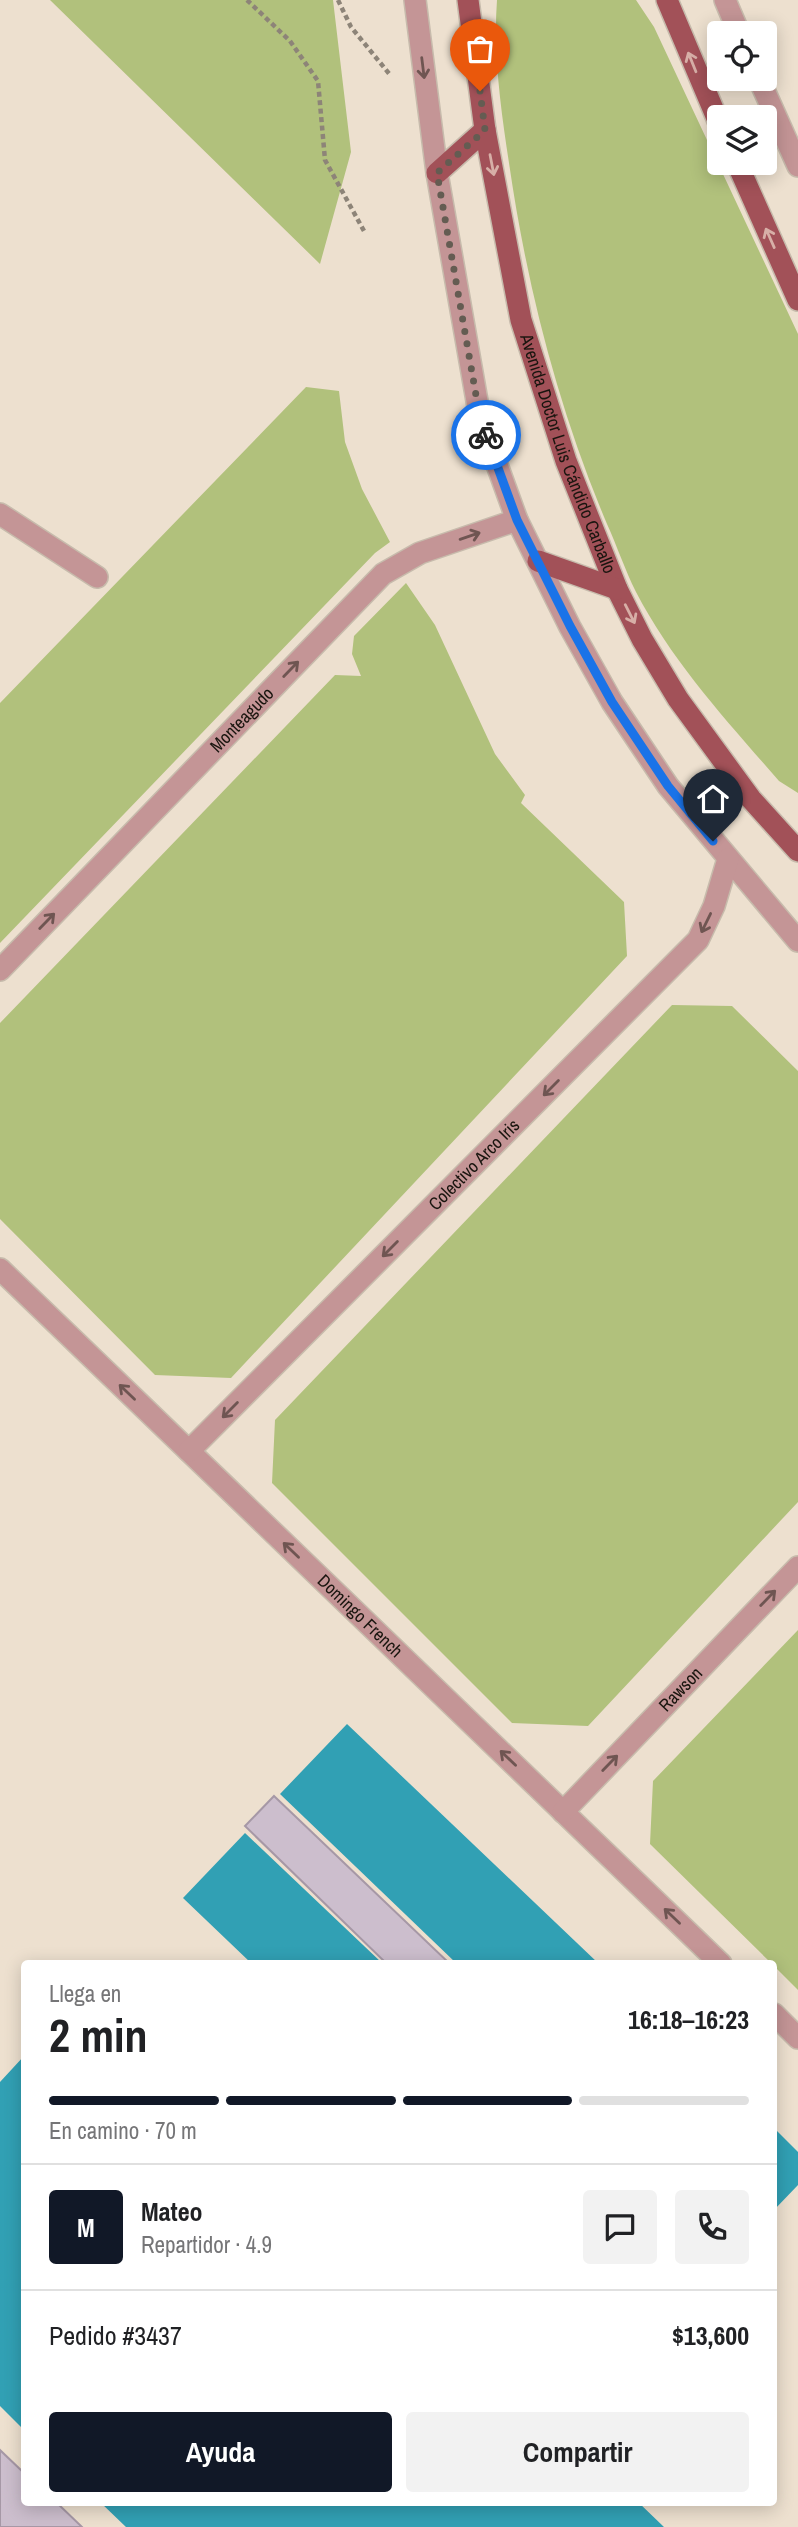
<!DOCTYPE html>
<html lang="es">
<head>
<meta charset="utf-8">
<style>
	body { margin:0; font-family:"Archivo Narrow",sans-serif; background:#f2f2f2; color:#202124; height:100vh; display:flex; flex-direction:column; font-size:26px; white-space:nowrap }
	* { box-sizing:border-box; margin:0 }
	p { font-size:23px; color:#757577 }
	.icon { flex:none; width:38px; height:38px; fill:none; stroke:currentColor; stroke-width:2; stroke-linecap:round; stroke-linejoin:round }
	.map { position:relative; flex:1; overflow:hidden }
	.side { position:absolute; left:21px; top:1960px; width:756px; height:546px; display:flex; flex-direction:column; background:#fff; border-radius:7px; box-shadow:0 4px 18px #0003 }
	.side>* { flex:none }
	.tools { position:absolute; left:707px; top:21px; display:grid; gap:14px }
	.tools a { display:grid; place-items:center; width:70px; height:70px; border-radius:7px; background:#fff; box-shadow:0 4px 18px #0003; font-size:35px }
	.pin { position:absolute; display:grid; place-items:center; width:60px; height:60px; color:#fff; margin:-72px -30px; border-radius:50% 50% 50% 0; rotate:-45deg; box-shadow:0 0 7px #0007 }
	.pin .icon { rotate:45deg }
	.courier { position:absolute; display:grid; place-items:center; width:70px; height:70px; margin:-35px; border:5px solid #1a73e8; border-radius:50%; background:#fff; color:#222; box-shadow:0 2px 9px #0007 }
	.head em { font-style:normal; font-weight:700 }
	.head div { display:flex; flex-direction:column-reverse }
	.head { display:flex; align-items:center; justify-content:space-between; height:119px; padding:0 28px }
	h1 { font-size:46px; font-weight:700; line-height:52px }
	.bar { display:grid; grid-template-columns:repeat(4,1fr); gap:10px 7px; align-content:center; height:84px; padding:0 28px }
	.bar i { height:9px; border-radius:5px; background:#e0e0e0 }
	.bar .on { background:#111827 }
	.bar p { grid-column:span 4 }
	.line { display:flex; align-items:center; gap:18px; padding:0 28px; border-top:2px solid #e0e0e0 }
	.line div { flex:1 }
	.round { display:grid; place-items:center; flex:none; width:74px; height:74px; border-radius:7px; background:#f2f2f2 }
	.primary-button { display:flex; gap:14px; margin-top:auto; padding:14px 28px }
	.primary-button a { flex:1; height:80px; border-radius:7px; background:#111827; color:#fff; font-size:28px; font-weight:700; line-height:80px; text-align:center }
	.primary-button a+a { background:#f2f2f2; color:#202124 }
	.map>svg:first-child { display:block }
	.green { fill:#b1c17c }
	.water { fill:#31a0b4 }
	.building { fill:#ccbecd; stroke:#a698a6; stroke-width:2 }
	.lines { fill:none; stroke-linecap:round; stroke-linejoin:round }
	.lane-casing { stroke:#c7bbac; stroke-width:24 }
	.street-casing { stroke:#c7bbac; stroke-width:24 }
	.primary-casing { stroke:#c7bbac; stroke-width:24 }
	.path { stroke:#8d8478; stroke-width:4.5; stroke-dasharray:5 3.5; stroke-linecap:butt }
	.lane { stroke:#c49596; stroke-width:21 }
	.street { stroke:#c49596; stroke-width:21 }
	.primary { stroke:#a25158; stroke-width:21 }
	.oneway { stroke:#d7afa7 }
	.oneway2 { stroke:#6f5552 }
	.done { stroke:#645c52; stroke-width:7; stroke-dasharray:0 12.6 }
	.route { stroke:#1a73e8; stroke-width:9 }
	.labels { text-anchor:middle; stroke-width:7; stroke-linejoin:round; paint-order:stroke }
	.street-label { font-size:18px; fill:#1a150f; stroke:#faeddc }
</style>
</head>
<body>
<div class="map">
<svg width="798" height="2527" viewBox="0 0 798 2527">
	<rect width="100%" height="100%" fill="#ede0cf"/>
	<path class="green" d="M50 0H333L351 152 320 264Z
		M497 0H636L654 27 798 334V793L779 781C727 721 673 663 636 592 625 570 617 546 607 524 558 408 527 287 509 163 501 110 493 54 497 0Z
		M306 387 339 391 345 442 362 489 390 542 375 553 0 943V703Z
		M406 583 435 625 495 754 525 795 521 803 624 902 627 956 231 1378 155 1375 0 1219V1023L335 675 361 676 352 654 354 636Z
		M672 1005 732 1006 798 1071V1502L588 1726 512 1723 272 1483 275 1420Z
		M798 1630V1990L774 1966V1964L771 1963 650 1844 653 1781Z"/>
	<path class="water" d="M347 1724 598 1963H456L280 1794Z
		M245 1833 382 1963H251L183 1898Z
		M24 2056V2430L0 2406V2082Z
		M774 2128 798 2152V2185L774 2210Z
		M638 2502 664 2527H126L101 2503Z"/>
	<path class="building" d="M274 1796 450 1964H387L245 1826Z
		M0 2450 24 2473V2502H56L82 2527H0Z"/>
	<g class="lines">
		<defs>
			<path id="lane" d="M0 514 97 577"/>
			<g id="street">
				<path d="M415 0 437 173 480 418 517 520 570 627 612 702 668 786 798 941"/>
				<path d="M725 0 739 33"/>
				<path d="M759 79 798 166"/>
				<path id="s1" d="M0 970 383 574 420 553 517 520"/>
				<path id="s2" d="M0 1269 721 1964"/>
				<path id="s3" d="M189 1451 698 940 714 906 728 859"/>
				<path id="s4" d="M563 1812 798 1567"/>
				<path d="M774 2014 798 2038"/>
			</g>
			<g id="primary">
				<path id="s5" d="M468 0 485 130 521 320 566 461 617 589 642 639 678 699 751 799 798 851"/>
				<path d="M667 0 719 123"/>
				<path d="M737 163 798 300"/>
				<path d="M437 173 485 130"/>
				<path d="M538 561 617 589"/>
			</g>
		</defs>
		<use href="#lane" class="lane-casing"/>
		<use href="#street" class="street-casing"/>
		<use href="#primary" class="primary-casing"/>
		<path class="path" d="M247 0 290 41 318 81 325 160 364 231
			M338 0 351 27 391 76"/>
		<use href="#lane" class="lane"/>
		<use href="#street" class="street"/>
		<use href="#primary" class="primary"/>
	</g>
	<defs><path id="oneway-shaft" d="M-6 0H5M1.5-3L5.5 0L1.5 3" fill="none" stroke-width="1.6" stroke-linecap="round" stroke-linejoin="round" transform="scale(1.75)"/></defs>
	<g class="oneway">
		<use href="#oneway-shaft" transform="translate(692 62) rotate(-112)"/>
		<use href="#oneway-shaft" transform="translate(492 165) rotate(79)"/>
		<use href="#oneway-shaft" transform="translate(770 238) rotate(-114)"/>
		<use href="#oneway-shaft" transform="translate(630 614) rotate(63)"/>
	</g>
	<g class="oneway2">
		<use href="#oneway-shaft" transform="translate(423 68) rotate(83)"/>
		<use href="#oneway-shaft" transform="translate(470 536) rotate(-19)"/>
		<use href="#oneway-shaft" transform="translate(291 669) rotate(-46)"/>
		<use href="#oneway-shaft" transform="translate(47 921) rotate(-46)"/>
		<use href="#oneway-shaft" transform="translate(706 923) rotate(116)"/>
		<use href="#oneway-shaft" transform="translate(551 1088) rotate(135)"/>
		<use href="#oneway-shaft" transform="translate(390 1249) rotate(135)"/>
		<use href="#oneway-shaft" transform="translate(127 1392) rotate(-136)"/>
		<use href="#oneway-shaft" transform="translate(230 1410) rotate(135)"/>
		<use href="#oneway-shaft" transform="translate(291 1550) rotate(-136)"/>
		<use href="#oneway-shaft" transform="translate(768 1598) rotate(-46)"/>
		<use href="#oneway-shaft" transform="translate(508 1758) rotate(-136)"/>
		<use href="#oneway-shaft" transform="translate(610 1763) rotate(-46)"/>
		<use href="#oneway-shaft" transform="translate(672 1916) rotate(-136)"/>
	</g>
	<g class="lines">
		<path class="done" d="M480 91 485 130 437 173 480 418 486 435"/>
		<path class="route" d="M486 435 517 520 570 626 612 702 668 786 713 841"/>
	</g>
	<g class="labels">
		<g class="street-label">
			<text dy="6" stroke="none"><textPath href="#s5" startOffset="466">Avenida Doctor Luis Cándido Carballo</textPath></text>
			<text dy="6" stroke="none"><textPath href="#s1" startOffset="348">Monteagudo</textPath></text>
			<text dy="6" stroke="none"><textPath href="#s3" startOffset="404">Colectivo Arco Iris</textPath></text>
			<text dy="6" stroke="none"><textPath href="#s2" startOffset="500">Domingo French</textPath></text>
			<text dy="6" stroke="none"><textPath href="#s4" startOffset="170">Rawson</textPath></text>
		</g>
	</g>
</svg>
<div class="tools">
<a><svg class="icon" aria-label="locate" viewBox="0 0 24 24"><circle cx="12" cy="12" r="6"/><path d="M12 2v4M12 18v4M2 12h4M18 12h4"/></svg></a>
<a><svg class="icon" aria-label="layers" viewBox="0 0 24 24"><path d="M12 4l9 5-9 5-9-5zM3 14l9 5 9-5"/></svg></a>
</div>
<div class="pin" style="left:480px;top:91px;background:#ea580c"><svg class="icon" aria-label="bag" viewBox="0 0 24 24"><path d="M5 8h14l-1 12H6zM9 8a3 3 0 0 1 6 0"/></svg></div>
<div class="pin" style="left:713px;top:841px;background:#1f2937"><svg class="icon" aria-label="home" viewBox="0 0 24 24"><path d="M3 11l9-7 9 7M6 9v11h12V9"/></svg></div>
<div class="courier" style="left:486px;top:435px"><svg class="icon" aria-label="bike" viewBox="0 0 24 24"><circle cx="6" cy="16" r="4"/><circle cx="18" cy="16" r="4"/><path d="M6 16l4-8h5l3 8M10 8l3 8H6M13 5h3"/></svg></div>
<section class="side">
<div class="head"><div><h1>2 min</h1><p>Llega en</p></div><em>16:18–16:23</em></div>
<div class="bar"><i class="on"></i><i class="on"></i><i class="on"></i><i></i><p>En camino · 70 m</p></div>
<div class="line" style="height:126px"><b class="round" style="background:#111827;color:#fff">M</b><div><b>Mateo</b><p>Repartidor · 4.9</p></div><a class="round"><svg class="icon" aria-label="chat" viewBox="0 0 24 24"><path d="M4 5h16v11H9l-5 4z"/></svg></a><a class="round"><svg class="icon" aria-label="phone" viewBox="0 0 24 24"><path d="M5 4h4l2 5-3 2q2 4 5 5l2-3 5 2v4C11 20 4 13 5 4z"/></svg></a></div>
<div class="line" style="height:91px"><div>Pedido #3437</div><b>$13,600</b></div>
<div class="primary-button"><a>Ayuda</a><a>Compartir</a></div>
</section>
</div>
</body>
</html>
